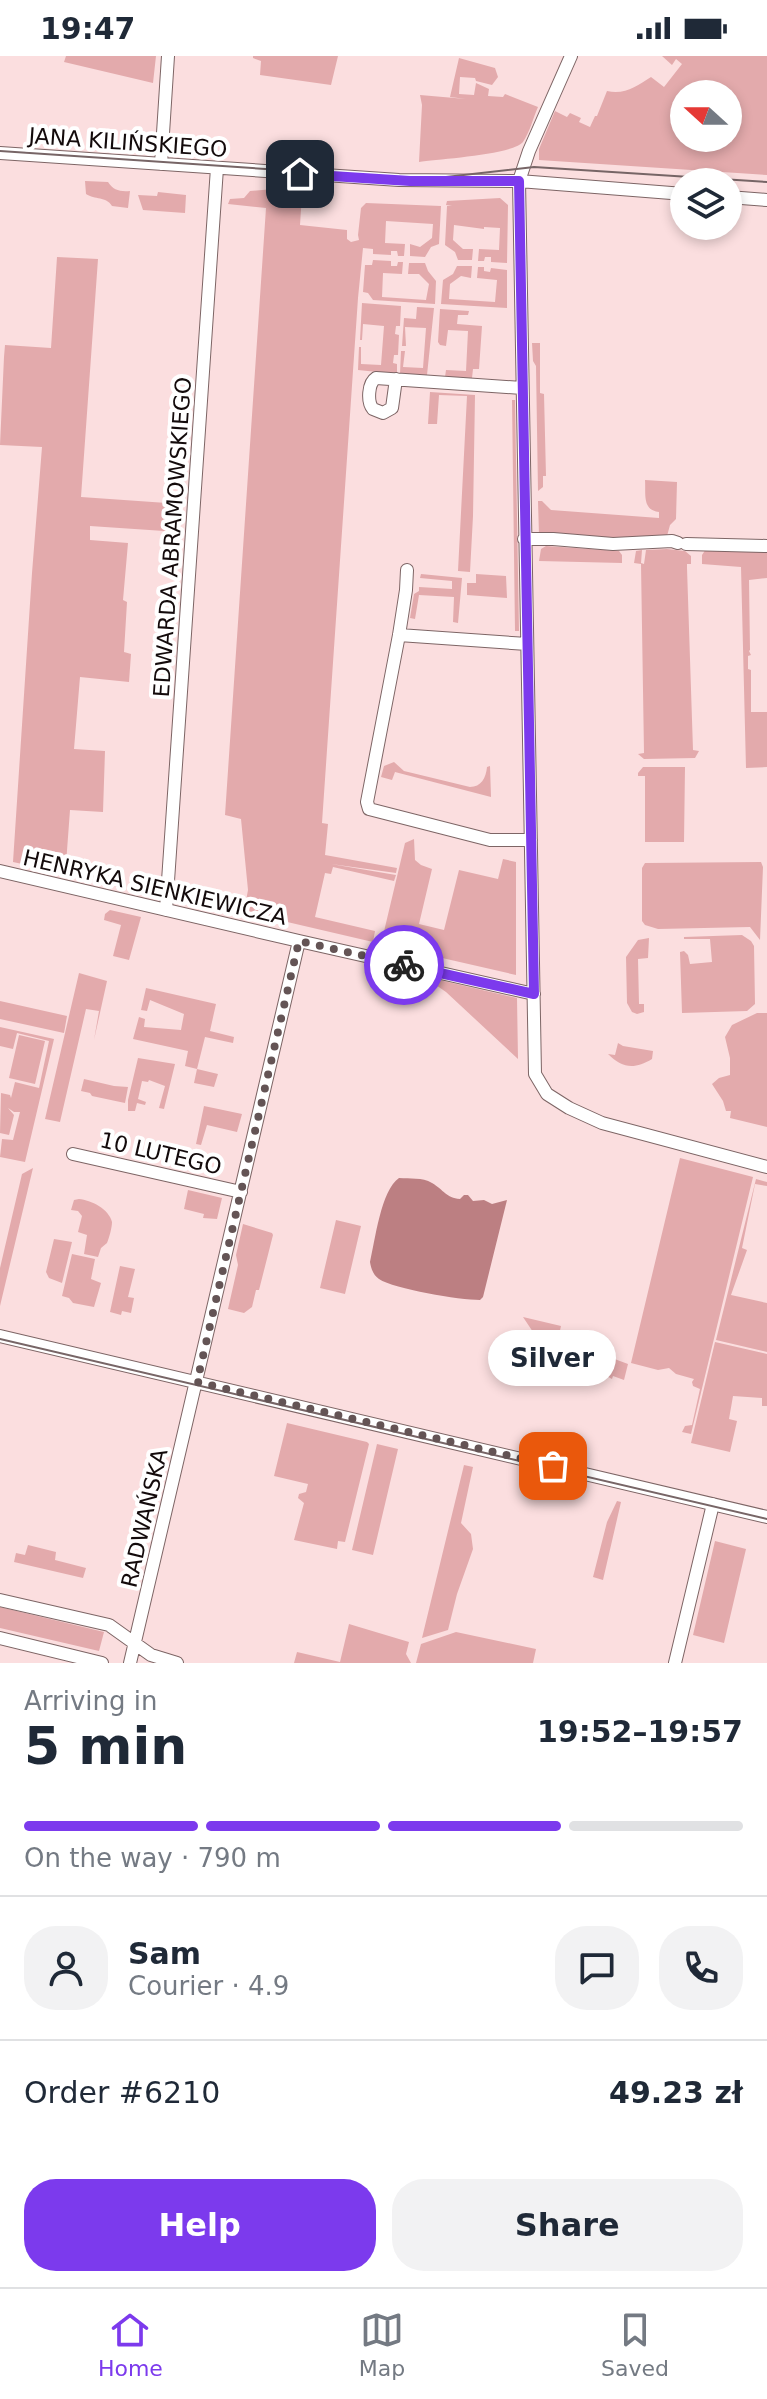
<!DOCTYPE html>
<html lang="en">
<head>
<meta charset="utf-8">
<style>
	body { margin:0; font-family:"DejaVu Sans",sans-serif; background:#f2f2f3; color:#1f2937; height:100vh; display:flex; flex-direction:column; font-size:30px; white-space:nowrap }
	* { box-sizing:border-box; margin:0 }
	p { font-size:26px; color:#747a83 }
	.icon { flex:none; width:44px; height:44px; fill:none; stroke:currentColor; stroke-width:2; stroke-linecap:round; stroke-linejoin:round }
	.map { position:relative; height:1607px; overflow:hidden }
	.side { display:flex; flex-direction:column; background:#fff; flex:1 }
	.side>* { flex:none }
	.needle { width:52px; rotate:291deg }
	.tools { position:absolute; left:670px; top:24px; display:grid; gap:16px }
	.tools a { display:grid; place-items:center; width:72px; height:72px; border-radius:50%; background:#fff; box-shadow:0 4px 12px #0003; font-size:40px }
	.pin { position:absolute; display:grid; place-items:center; width:68px; height:68px; color:#fff; margin:-34px; border-radius:16px; box-shadow:0 4px 12px #0006 }
	.courier { position:absolute; display:grid; place-items:center; width:80px; height:80px; margin:-40px; border:6px solid #7c3aed; border-radius:50%; background:#fff; color:#222; box-shadow:0 2px 10px #0007 }
	.bubble { position:absolute; height:56px; border-radius:28px; background:#fff; box-shadow:0 4px 12px #0003; font-size:26px; font-weight:800; line-height:56px; text-align:center }
	.headline em { font-style:normal; font-weight:800 }
	.headline div { display:flex; flex-direction:column-reverse }
	.headline { display:flex; align-items:center; justify-content:space-between; height:136px; padding:0 24px }
	h1 { font-size:52px; font-weight:800; line-height:60px }
	.bar { display:grid; grid-template-columns:repeat(4,1fr); gap:12px 8px; align-content:center; height:96px; padding:0 24px }
	.bar i { height:10px; border-radius:6px; background:#e0e1e3 }
	.bar .current { background:#7c3aed }
	.bar p { grid-column:span 4 }
	.line { display:flex; align-items:center; gap:20px; padding:0 24px; border-top:2px solid #e0e1e3 }
	.line div { flex:1 }
	.round { display:grid; place-items:center; flex:none; width:84px; height:84px; border-radius:32px; background:#f2f2f3 }
	.button { display:flex; gap:16px; margin-top:auto; padding:16px 24px }
	.button a { flex:1; height:92px; border-radius:32px; background:#7c3aed; color:#fff; font-size:32px; font-weight:800; line-height:92px; text-align:center }
	.button a+a { background:#f2f2f3; color:#1f2937 }
	.status { display:flex; justify-content:space-between; align-items:center; height:56px; padding:0 40px; background:#fff; direction:ltr }
	.status svg { height:22px; fill:currentColor }
	.tabs { display:flex; justify-content:space-around; align-items:center; height:112px; border-top:2px solid #e0e1e3; background:#fff; font-size:22px; color:#747a83 }
	.tabs a { display:grid; justify-items:center; gap:4px }
	.tabs .current { color:#7c3aed }
	.map>svg:first-child { display:block }
	.green { fill:#e3aaac; fill-rule:evenodd }
	.water { fill:#bc7f82 }
	.lines { fill:none; stroke-linecap:round; stroke-linejoin:round }
	.minor-casing { stroke:#7d6565; stroke-width:14 }
	.minor { stroke:#fff; stroke-width:12 }
	.tram { stroke:#776566; stroke-width:2 }
	.done { stroke:#645455; stroke-width:8; stroke-dasharray:0 14.4 }
	.route { stroke:#7c3aed; stroke-width:10 }
	.labels { text-anchor:middle; stroke-width:8; stroke-linejoin:round; paint-order:stroke }
	.street-label { font-size:22px; fill:#130a0b; stroke:#fff }
</style>
</head>
<body>
<div class="status"><b>19:47</b><svg viewBox="0 0 49 12"><path d="M0 12V9h3v3zM5 12V6h3v6zM10 12V3h3v9zM15 12V0h3v12zM26 1h20v11H26zM47 4h2v5h-2z"/></svg></div>
<div class="map">
<svg width="767" height="1607" viewBox="0 0 767 1607">
	<rect width="100%" height="100%" fill="#fbdedf"/>
	<path class="green" d="M66 0H156L153 27 64 6Z
		M253 0H338L331 29 260 19 261 5 253 2Z
		M662 0H767V119L539 104V93L555 55 567 61 570 57 581 62 579 66 590 71 595 60H597L607 35C625 39 637 30 651 21L664 31 682 8 676 3 672 9ZM684 38H728V82H684Z
		M459 2 495 12 498 21 492 29 476 25 475 22 460 21 459 38 474 39 476 27 489 33 488 40 503 41 505 38 538 51C533 62 530 76 523 86 512 99 438 103 419 106L422 49 420 39 466 43 450 41Z
		M85 125 108 126C113 134 120 136 130 135L128 152 112 150C106 140 95 144 86 138Z
		M273 133 296 134 302 138 300 169 347 174V183L351 186 359 184 358 179 361 152 366 147 441 150 439 188 431 191 425 201 410 200V188L420 191 432 182 433 168 386 165 385 187 405 188 404 200H398L397 195H391V199L373 198V193L363 192 358 242 322 767 328 768 325 799 397 812 396 817 331 808 396 819 394 825 333 811 331 818 325 817 315 861 375 875 373 886 244 856 248 834 241 763 225 759 266 152 228 148 230 143 244 142 250 135Z
		M158 136 186 139 185 157 143 154 138 139 157 140Z
		M500 142 508 149 507 207 491 206V201H485L484 205H478L479 193 499 194 500 172 484 171V173L454 169 453 184 463 193H473L472 204H458L455 196 445 189 447 150H452L446 149 447 145Z
		M57 201 98 203 81 441 181 448 179 476 90 470V484L128 487 123 544 127 546 124 596 131 598 129 626 80 621 74 693 105 695 103 756 70 754 66 808 102 814 101 825 13 806 32 517 42 391 0 389 4 301 5 289 51 292Z
		M373 204 391 205V210H397L398 206H403L402 218 383 217 382 241 426 244 429 228 419 218H408L409 207H425L428 215 436 225 435 248 373 244 368 237 363 236 365 209H372Z
		M457 210H472L471 222 461 220 450 228 449 243 495 246 497 224 477 222 478 211H484V215L490 216 491 212 507 214V252L441 248 443 224 453 218Z
		M362 247 401 250 400 270H396L395 278 399 279 398 299H394L393 307 397 308V318L358 314 359 291H361V308L381 309 384 270 363 268 362 284H360Z
		M417 251 434 252 427 319 400 318 401 295H405L403 311 423 312 426 272 405 271 406 290H402L404 262 416 263Z
		M440 253 469 255 468 259H458L457 268 482 270 479 313H473L472 322 445 321 446 314 466 315 468 275 448 274 446 290 440 289 438 286Z
		M532 287H540V337L544 338 546 420H543V431L538 435 536 310 533 305Z
		M430 336 475 339 473 460 470 516 458 515 467 340 439 339 437 368H428Z
		M512 344H515L519 575H515Z
		M645 424 677 426 676 463 670 469 667 480 621 484 539 479 538 445H542L551 454 659 462V456C642 454 646 438 645 424Z
		M546 490 619 495 622 499V507L539 505 541 493Z
		M667 493 685 495 691 500V508H687V512L693 694 699 695 695 702 644 703 638 698 644 697 641 508 634 507 636 495 642 494 641 507 644 508 646 494Z
		M706 493H767V522L749 524 750 594 749 595 751 599 748 600V613L751 614V656H767V711L746 712 741 511 702 508V499Z
		M421 518 462 522 458 567 453 566 454 541 419 539 415 563 410 562 414 538 419 535V531L452 533V525L420 522Z
		M476 518 506 520 507 542 467 539V527H476Z
		M394 706 404 715 470 731C481 731 486 722 487 711L490 710 491 741 395 716 392 724 381 721 384 710Z
		M643 711H685L684 786H645V720H638V717Z
		M414 783 415 804 421 809 432 813 419 868 444 874 459 814 498 823 503 803 516 806V919L381 888 405 787Z
		M761 806 763 811 760 884 750 871 658 873 645 869 642 865V812L645 807Z
		M110 854 141 861 129 904 113 900 121 869 104 864 105 858Z
		M742 879 751 885 754 890 755 948 747 955 682 957 680 896 684 895 688 899 690 908 712 906 710 883H684V881Z
		M649 882 648 902 638 903 639 948H644V956L637 958 632 956 627 947 626 901 638 884Z
		M79 917 107 925 94 984 99 955 86 953 60 1066 45 1063Z
		M435 923 517 942 518 1003 446 936 433 927Z
		M146 932 216 948 210 975 234 981 233 987 205 981 197 1013 218 1018 214 1031 194 1027 197 1013 185 1010 188 995 133 983 139 961 145 963 144 971 181 974 184 958 150 944 147 955 141 954Z
		M0 945 67 960 64 977 0 963Z
		M757 957H767V1071L730 1062 731 1055H726L723 1045 712 1028 719 1022 730 1019V1002L725 981 732 969Z
		M0 971 54 983 25 1106 0 1101 2 1083 13 1084 20 1056H14L8 1052 14 1059 9 1079 0 1077 1 1037 10 1039 11 1042 15 1026 39 1032 49 985 17 977 13 993 0 990Z
		M19 979 45 985 35 1028 9 1022Z
		M618 987 623 990 653 995 652 1003C634 1014 622 1012 608 998L615 999Z
		M138 1002 175 1008 164 1053 159 1052 165 1030 149 1024 148 1026 142 1025 138 1043 146 1046 145 1049 137 1047 135 1055H128V1044Z
		M84 1023 114 1030 128 1031 125 1047 92 1040 90 1037 81 1035Z
		M204 1050 242 1058 237 1076 207 1069 201 1089 196 1088Z
		M680 1102 753 1121 691 1378 682 1376 685 1370 692 1369 700 1333 693 1330 692 1326 694 1323 676 1318 669 1312 658 1314 631 1307Z
		M33 1112 0 1250V1212L22 1118Z
		M756 1123 767 1126V1130L755 1128 742 1192 747 1194 731 1239 767 1247V1296L716 1284Z
		M188 1134 222 1142 217 1163 203 1162 204 1158 184 1153Z
		M79 1143C91 1144 109 1153 112 1166 112 1172 109 1182 107 1187L101 1192 98 1201 84 1198 87 1179 78 1176 82 1160 78 1155 71 1154 74 1144Z
		M336 1164 361 1170 345 1238 320 1232Z
		M243 1168 272 1177 273 1179 259 1234H256L252 1251 244 1257 228 1253 238 1209 236 1199Z
		M54 1183 72 1186 62 1227 49 1222 46 1216Z
		M72 1198 95 1203 91 1223 101 1227 94 1251 73 1247 69 1242 62 1240Z
		M120 1210 135 1213 128 1241 134 1242 131 1257 122 1255 121 1259 110 1256Z
		M523 1261 561 1270 551 1315 513 1307 528 1296 546 1299 550 1281 533 1276Z
		M715 1286 767 1298V1350H762V1342L733 1340 729 1363 737 1365 730 1396 691 1387Z
		M601 1298 628 1308 624 1324 613 1320 612 1323 601 1317 575 1314 579 1299Z
		M287 1367 367 1386 369 1388 345 1486 338 1485 337 1493 294 1484 304 1447 298 1442 299 1438 306 1436 308 1428 274 1420Z
		M377 1388 398 1393 373 1499 352 1494Z
		M464 1409 473 1411 461 1467 471 1478 473 1493 457 1538 448 1574 422 1582Z
		M617 1445 621 1446 603 1524 593 1521 607 1466Z
		M715 1485 746 1493 724 1587 693 1579Z
		M28 1489 56 1496 55 1504 86 1512 83 1522 14 1506 16 1497 25 1499Z
		M0 1551 104 1576 99 1595 0 1572Z
		M349 1568 409 1586 406 1598 411 1607H294L297 1596 340 1606Z
		M456 1576 536 1593 533 1607H416L421 1588Z"/>
	<path class="water" d="M399 1122C410 1123 422 1121 432 1127 444 1134 446 1142 460 1143L464 1139H468L473 1145 484 1144 492 1148 507 1144 483 1241 480 1244C460 1244 394 1233 379 1223 373 1219 371 1212 370 1206 375 1185 381 1134 399 1122Z"/>
	<g class="lines">
		<defs>
			<path id="minor" d="M571 0 529 95 519 125 535 1018 547 1038 569 1052 602 1067 767 1111
				M0 97 399 124 519 125 684 138
				M161 108 168 0
				M728 141 767 144
				M396 323 392 352 383 357 373 353C367 346 368 327 376 322L522 332
				M524 483H553L613 488 672 485 678 487
				M686 488 767 490
				M407 514 406 534 399 579 367 746 369 753 490 784H531
				M399 579 527 588
				M0 815 299 885 534 938
				M166 854 217 112
				M73 1098 241 1136
				M0 1280 767 1461
				M0 1544 109 1569 151 1599 177 1607
				M0 1582 102 1607
				M130 1607 299 885
				M675 1607 713 1448"/>
		</defs>
		<use href="#minor" class="minor-casing"/>
		<use href="#minor" class="minor"/>
		<path class="tram" d="M0 95 399 122 446 121 534 111 767 126
			M0 1283 767 1463"/>
	</g>
	<g class="lines">
		<path class="done" d="M404 909 299 885 197 1326 553 1410"/>
		<path class="route" d="M300 118 410 125H519L534 938 404 909"/>
	</g>
	<g class="labels">
		<g class="street-label">
			<text transform="translate(128 86) rotate(4)" y="8">JANA KILIŃSKIEGO</text>
			<text transform="translate(172 481) rotate(-86)" y="8">EDWARDA ABRAMOWSKIEGO</text>
			<text transform="translate(155 831) rotate(13)" y="8">HENRYKA SIENKIEWICZA</text>
			<text transform="translate(161 1097) rotate(13)" y="8">10 LUTEGO</text>
			<text transform="translate(144 1462) rotate(-77)" y="8">RADWAŃSKA</text>
		</g>
	</g>
</svg>
<div class="tools">
<a><svg class="needle" viewBox="-14 -14 28 28"><path d="M0-13l5 13h-10z" fill="#e53935"/><path d="M0 13l5-13h-10z" fill="#747a83"/></svg></a>
<a><svg class="icon" aria-label="layers" viewBox="0 0 24 24"><path d="M12 4l9 5-9 5-9-5zM3 14l9 5 9-5"/></svg></a>
</div>
<div class="pin" style="left:553px;top:1410px;background:#ea580c"><svg class="icon" aria-label="bag" viewBox="0 0 24 24"><path d="M5 8h14l-1 12H6zM9 8a3 3 0 0 1 6 0"/></svg></div>
<div class="pin" style="left:300px;top:118px;background:#1f2937"><svg class="icon" aria-label="home" viewBox="0 0 24 24"><path d="M3 11l9-7 9 7M6 9v11h12V9"/></svg></div>
<div class="courier" style="left:404px;top:909px"><svg class="icon" aria-label="bike" viewBox="0 0 24 24"><circle cx="6" cy="16" r="4"/><circle cx="18" cy="16" r="4"/><path d="M6 16l4-8h5l3 8M10 8l3 8H6M13 5h3"/></svg></div>
<div class="bubble" style="left:488px;top:1274px;width:128px">Silver</div>
</div>
<section class="side">
<div class="headline"><div><h1>5 min</h1><p>Arriving in</p></div><em>19:52–19:57</em></div>
<div class="bar"><i class="current"></i><i class="current"></i><i class="current"></i><i></i><p>On the way · 790 m</p></div>
<div class="line" style="height:144px"><a class="round"><svg class="icon" aria-label="person" viewBox="0 0 24 24"><circle cx="12" cy="8" r="4"/><path d="M4 21q1-7 8-7t8 7"/></svg></a><div><b>Sam</b><p>Courier · 4.9</p></div><a class="round"><svg class="icon" aria-label="chat" viewBox="0 0 24 24"><path d="M4 5h16v11H9l-5 4z"/></svg></a><a class="round"><svg class="icon" aria-label="phone" viewBox="0 0 24 24"><path d="M5 4h4l2 5-3 2q2 4 5 5l2-3 5 2v4C11 20 4 13 5 4z"/></svg></a></div>
<div class="line" style="height:104px"><div>Order #6210</div><b>49.23 zł</b></div>
<div class="button"><a>Help</a><a>Share</a></div>
</section>
<nav class="tabs">
<a class="current"><svg class="icon" aria-label="home" viewBox="0 0 24 24"><path d="M3 11l9-7 9 7M6 9v11h12V9"/></svg>Home</a>
<a><svg class="icon" aria-label="map" viewBox="0 0 24 24"><path d="M3 6l6-2 6 2 6-2v14l-6 2-6-2-6 2zM9 4v14M15 6v14"/></svg>Map</a>
<a><svg class="icon" aria-label="saved" viewBox="0 0 24 24"><path d="M7 4h10v16l-5-4-5 4z"/></svg>Saved</a>
</nav>
</body>
</html>
